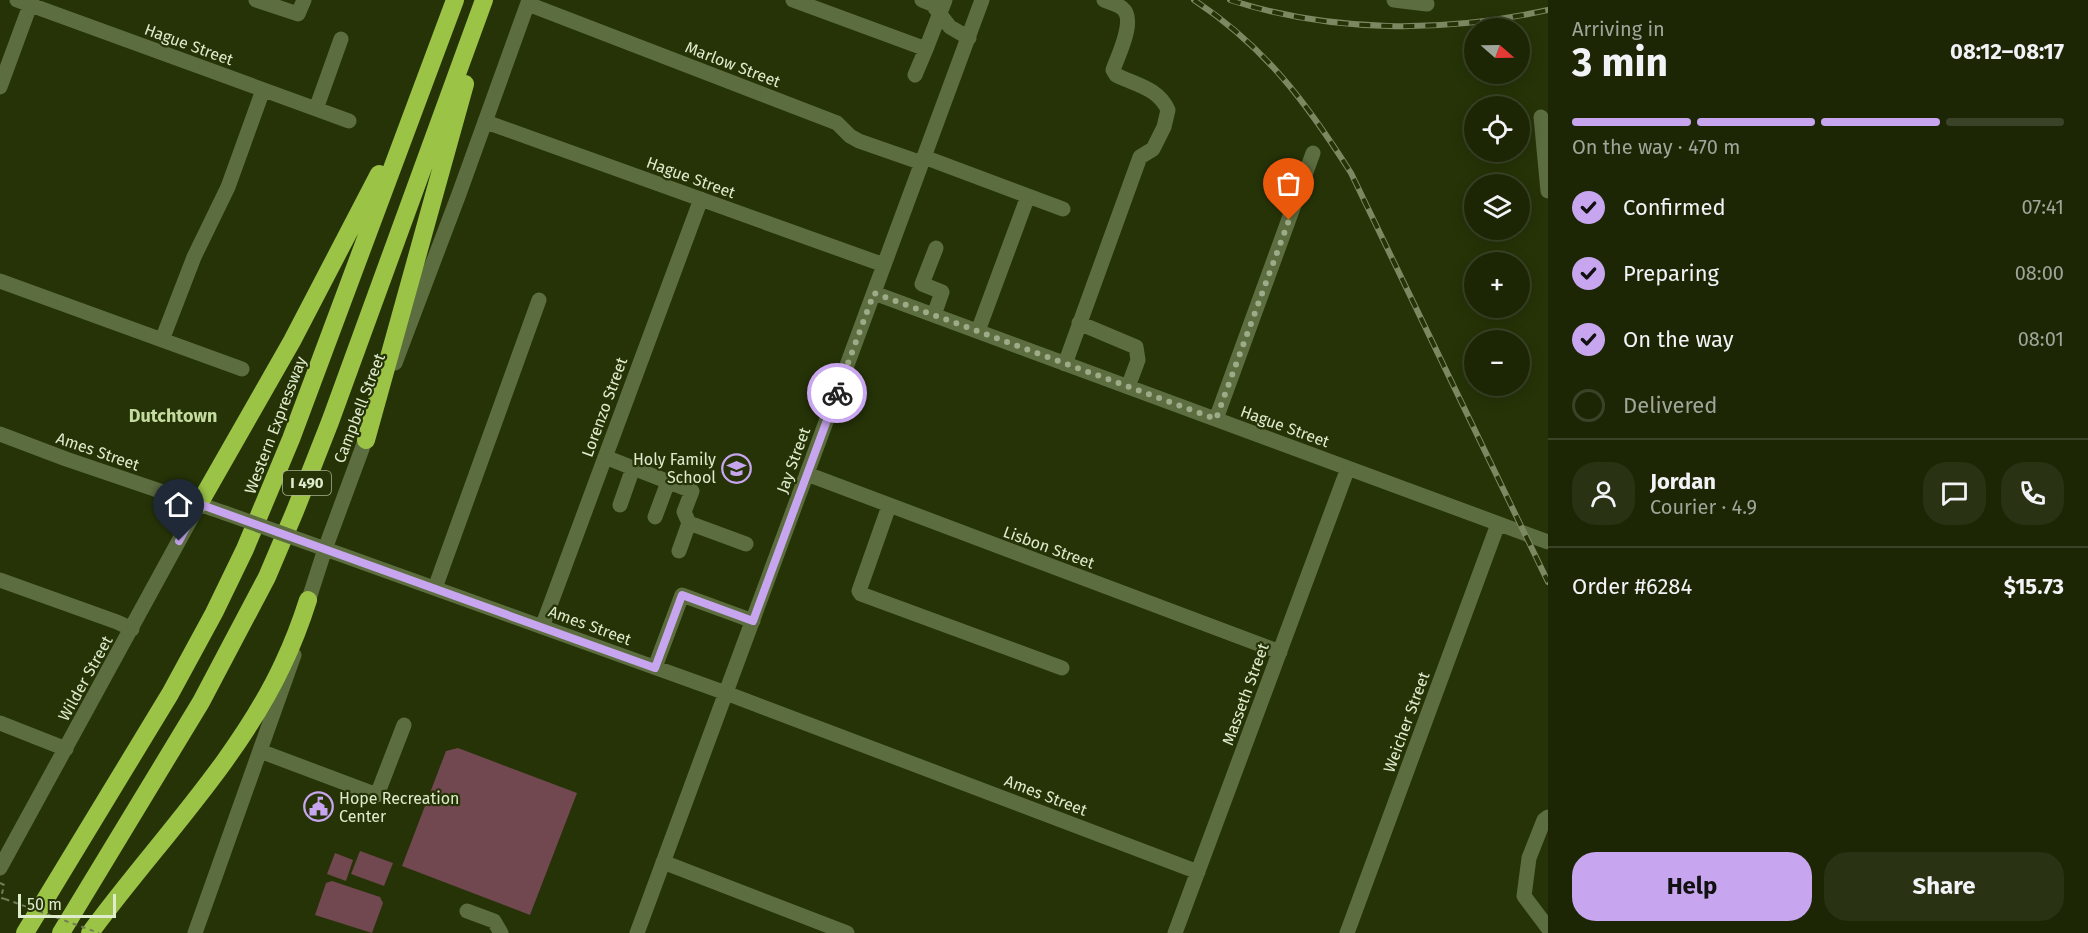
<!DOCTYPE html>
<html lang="en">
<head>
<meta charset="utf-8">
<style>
	body { margin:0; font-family:"Fira Sans",sans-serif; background:#293213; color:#f1f3f6; height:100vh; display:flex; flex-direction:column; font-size:22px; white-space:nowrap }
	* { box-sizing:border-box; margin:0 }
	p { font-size:20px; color:#a0a59a }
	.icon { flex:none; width:33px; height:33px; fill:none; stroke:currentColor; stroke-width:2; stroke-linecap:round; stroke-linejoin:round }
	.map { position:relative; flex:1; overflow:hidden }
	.drawer { display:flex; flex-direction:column; background:#1c2605; width:540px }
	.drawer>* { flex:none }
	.needle { width:39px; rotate:110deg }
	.buttons { position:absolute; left:1464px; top:18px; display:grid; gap:12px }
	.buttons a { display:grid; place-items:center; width:66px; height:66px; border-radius:50%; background:#1c2605; box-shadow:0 3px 15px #0003,0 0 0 2px #3a4327; font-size:30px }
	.scale { position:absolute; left:18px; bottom:15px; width:98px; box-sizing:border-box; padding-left:6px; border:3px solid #dfebcd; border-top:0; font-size:16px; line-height:21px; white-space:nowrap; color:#dfebcd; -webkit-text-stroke:4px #263307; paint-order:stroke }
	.pin { position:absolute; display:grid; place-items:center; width:51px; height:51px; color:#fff; margin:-62px -26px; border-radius:50% 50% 50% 0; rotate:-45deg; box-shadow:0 0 6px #0007 }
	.pin .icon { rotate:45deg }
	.courier { position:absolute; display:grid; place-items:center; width:60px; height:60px; margin:-30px; border:4px solid #c8a6ef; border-radius:50%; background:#fff; color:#222; box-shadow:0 2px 8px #0007 }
	.headline em { font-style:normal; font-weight:700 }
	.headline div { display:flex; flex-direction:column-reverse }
	.headline { display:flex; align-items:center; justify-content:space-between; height:102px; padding:0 24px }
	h1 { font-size:39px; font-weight:700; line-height:45px }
	.bar { display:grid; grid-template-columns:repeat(4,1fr); gap:9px 6px; align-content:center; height:72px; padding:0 24px }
	.bar i { height:8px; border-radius:4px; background:#3a4327 }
	.bar .current { background:#c8a6ef }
	.bar p { grid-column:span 4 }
	.line { display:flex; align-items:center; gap:15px; padding:0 24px; border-top:2px solid #3a4327 }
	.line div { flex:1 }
	.round { display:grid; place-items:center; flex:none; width:63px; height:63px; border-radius:24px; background:#293213 }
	ol { padding:0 24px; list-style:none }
	li { display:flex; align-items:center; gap:18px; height:66px }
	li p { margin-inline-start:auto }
	li .icon { padding:6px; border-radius:50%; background:#c8a6ef; color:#111; stroke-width:4 }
	li:last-child { color:#a0a59a }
	li i { width:33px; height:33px; border:3px solid #3a4327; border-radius:50% }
	.cta { display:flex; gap:12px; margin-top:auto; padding:12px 24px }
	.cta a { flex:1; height:69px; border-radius:24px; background:#c8a6ef; color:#111; font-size:24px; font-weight:700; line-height:69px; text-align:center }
	.cta a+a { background:#293213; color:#f1f3f6 }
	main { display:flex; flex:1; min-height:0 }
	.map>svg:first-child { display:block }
	.green { fill:#714750 }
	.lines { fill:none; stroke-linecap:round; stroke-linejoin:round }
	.path { stroke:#717e57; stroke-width:2; stroke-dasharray:4.5 4.5; stroke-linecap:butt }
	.minor { stroke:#5c6d3f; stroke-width:15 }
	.highway { stroke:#9bc346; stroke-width:18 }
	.rail-casing { stroke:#7b8862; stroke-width:6 }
	.rail { stroke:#263307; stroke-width:4; stroke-dasharray:11; stroke-linecap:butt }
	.path-bridge { stroke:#717e57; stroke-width:2; stroke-dasharray:4.5 4.5; stroke-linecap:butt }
	.minor-bridge { stroke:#5c6d3f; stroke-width:15 }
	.done { stroke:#9eab88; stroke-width:6; stroke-dasharray:0 10.8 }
	.route { stroke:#c8a6ef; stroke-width:8 }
	.labels { text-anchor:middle; stroke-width:4.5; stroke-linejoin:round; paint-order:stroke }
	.shield { fill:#263307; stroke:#a8b492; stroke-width:1.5 }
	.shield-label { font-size:15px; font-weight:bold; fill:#dfebcd }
	.street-label { font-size:16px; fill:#dfebcd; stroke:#263307 }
	.poi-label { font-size:16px; fill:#dfebcd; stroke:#263307; text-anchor:end }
	.neighbourhood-label { font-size:18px; font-weight:bold; fill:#c3db9e; stroke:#263307 }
</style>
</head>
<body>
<main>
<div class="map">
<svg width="1548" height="933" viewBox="0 0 1548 933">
	<rect width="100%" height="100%" fill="#263307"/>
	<path class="green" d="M458 748 577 793 530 915 402 866 446 751Z
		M360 851 393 863 384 886 351 874Z
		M335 853 353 860 346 881 327 874Z
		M332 881 380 897 383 903 372 933 315 915 326 883Z"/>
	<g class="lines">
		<path class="path" d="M0 883 4 885 1 898 5 899"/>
		<path class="minor" d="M17 0 349 121
			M256 0 298 14 304 0
			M793 0 926 49 945 0
			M922 0 932 4 950 27 969 38
			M1394 0 1427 4
			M528 4 837 123 850 136 859 141 922 163
			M915 75 926 49
			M0 87 32 0
			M316 109 341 39
			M1541 117 1548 191
			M486 122 884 265
			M924 157 1063 209
			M0 281 242 369
			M874 293 1548 542
			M934 315 942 292 922 284 936 248
			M1079 323 1136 347 1138 360 1128 387
			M978 331 1028 196
			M162 340 194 257 228 187 263 90
			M395 363 459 194 529 0
			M1065 364 1140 157 1153 149 1164 127 1168 110C1158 88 1136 85 1116 75L1113 70C1118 55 1137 19 1122 8 1117 4 1109 2 1104 0
			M1216 419 1313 153
			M0 434 66 459 225 513
			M605 457 692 491 684 512 689 523 746 544
			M807 474 1280 652
			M620 505 633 468
			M889 506 859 591 861 594 1062 668
			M655 517 668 482
			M317 546 726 693 1198 872
			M679 551 689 523
			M0 580 117 622 132 629
			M435 588 539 300
			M305 611 325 549 369 430
			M542 627 701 199
			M655 667 682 595 753 621
			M0 723 66 749
			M260 751 377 795 404 725
			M1548 817 1544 820 1529 858 1524 896 1548 928
			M663 862 847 933
			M0 868 199 504
			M467 911 494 921 501 933
			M195 933 294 655
			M637 933 982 0
			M1175 933 1348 468
			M1347 933 1498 524"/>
		<path class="highway" d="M366 440 465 84
			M199 504 292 341 379 174
			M25 933 170 694 214 613 245 549 291 439 455 0
			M61 933 201 702 267 577 295 511 330 422 484 0
			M90 933C153 847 238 761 283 664 293 643 301 622 308 600"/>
		<defs>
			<path id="rail" d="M1194 0C1265 47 1306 102 1351 173L1548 582
				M1230 0C1332 33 1444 33 1548 10"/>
		</defs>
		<use href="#rail" class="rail-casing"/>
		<use href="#rail" class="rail"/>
		<path class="path-bridge" d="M5 899 99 933"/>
		<path class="minor-bridge" d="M225 513 314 545"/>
	</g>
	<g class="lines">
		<path class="done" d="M837 393 874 293 1216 419 1289 220"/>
		<path class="route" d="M179 541 199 504 655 668 682 595 753 621 837 393"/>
	</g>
	<defs>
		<symbol id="school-ring" viewBox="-11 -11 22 22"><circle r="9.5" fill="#263307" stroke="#c8a6ef" stroke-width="1.5"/><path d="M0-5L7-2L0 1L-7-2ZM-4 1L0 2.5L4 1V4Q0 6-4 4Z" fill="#c8a6ef"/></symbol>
		<symbol id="civic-ring" viewBox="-11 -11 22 22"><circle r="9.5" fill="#263307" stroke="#c8a6ef" stroke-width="1.5"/><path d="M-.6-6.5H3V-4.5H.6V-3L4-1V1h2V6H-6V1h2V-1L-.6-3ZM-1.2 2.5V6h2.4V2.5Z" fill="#c8a6ef"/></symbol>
	</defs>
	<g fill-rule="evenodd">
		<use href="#school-ring" x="720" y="452" width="33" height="33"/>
		<use href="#civic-ring" x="302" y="790" width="33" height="33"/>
	</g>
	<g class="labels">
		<rect class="shield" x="283" y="471" width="48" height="24" rx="4.5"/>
		<g class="shield-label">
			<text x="307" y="488">I 490</text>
		</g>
		<g class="street-label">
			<text transform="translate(189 44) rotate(20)" y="6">Hague Street</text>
			<text transform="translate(733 64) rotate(21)" y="6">Marlow Street</text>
			<text transform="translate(691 177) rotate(20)" y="6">Hague Street</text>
			<text transform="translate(604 407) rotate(-70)" y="6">Lorenzo Street</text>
			<text transform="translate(359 408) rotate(-69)" y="6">Campbell Street</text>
			<text transform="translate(275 425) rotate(-69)" y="6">Western Expressway</text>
			<text transform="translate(1285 426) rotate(20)" y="6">Hague Street</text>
			<text transform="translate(98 451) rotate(19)" y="6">Ames Street</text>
			<text transform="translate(793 460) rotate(-70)" y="6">Jay Street</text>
			<text transform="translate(1049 547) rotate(20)" y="6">Lisbon Street</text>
			<text transform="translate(590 625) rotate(20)" y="6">Ames Street</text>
			<text transform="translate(85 678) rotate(-61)" y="6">Wilder Street</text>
			<text transform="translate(1245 694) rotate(-70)" y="6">Masseth Street</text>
			<text transform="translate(1406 722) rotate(-70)" y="6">Weicher Street</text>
			<text transform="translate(1046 795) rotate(21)" y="6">Ames Street</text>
		</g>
		<g class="poi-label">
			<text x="716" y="465">Holy Family<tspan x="716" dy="18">School</tspan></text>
			<text x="339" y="804" text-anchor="start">Hope Recreation<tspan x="339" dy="18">Center</tspan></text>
		</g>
		<g class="neighbourhood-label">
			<text x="173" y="422">Dutchtown</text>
		</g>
	</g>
</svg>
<div class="buttons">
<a><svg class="needle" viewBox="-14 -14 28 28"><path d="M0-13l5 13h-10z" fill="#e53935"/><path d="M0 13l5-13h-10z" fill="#a0a59a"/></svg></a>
<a><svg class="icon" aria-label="locate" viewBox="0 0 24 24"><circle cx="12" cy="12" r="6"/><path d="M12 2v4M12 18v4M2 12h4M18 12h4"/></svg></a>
<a><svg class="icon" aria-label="layers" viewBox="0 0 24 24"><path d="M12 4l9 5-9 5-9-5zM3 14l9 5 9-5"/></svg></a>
<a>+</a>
<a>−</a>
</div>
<div class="scale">50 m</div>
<div class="pin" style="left:1289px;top:220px;background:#ea580c"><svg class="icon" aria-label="bag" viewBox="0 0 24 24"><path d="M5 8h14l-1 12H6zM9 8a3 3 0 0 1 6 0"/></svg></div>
<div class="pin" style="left:179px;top:541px;background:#1f2937"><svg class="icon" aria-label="home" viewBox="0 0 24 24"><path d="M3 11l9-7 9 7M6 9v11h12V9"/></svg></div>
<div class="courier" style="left:837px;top:393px"><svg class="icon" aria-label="bike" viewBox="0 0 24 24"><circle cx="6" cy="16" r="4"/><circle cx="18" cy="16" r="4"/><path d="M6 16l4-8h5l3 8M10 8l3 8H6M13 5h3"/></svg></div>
</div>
<section class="drawer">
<div class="headline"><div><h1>3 min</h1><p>Arriving in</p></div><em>08:12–08:17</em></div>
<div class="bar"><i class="current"></i><i class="current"></i><i class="current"></i><i></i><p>On the way · 470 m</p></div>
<ol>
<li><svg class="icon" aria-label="check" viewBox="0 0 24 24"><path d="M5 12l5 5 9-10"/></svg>Confirmed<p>07:41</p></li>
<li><svg class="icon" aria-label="check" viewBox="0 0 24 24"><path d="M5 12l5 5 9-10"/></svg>Preparing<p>08:00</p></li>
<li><svg class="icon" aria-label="check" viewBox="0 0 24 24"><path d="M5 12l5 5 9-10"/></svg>On the way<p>08:01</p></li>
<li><i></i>Delivered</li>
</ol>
<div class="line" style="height:108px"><a class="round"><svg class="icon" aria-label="person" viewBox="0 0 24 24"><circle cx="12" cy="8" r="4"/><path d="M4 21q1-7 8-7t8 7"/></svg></a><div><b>Jordan</b><p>Courier · 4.9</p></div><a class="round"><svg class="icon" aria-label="chat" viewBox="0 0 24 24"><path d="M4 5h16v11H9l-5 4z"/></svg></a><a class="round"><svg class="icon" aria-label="phone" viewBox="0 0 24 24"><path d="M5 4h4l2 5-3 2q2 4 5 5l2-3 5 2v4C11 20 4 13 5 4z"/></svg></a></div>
<div class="line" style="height:78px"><div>Order #6284</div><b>$15.73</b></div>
<div class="cta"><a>Help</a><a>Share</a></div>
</section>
</main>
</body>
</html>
